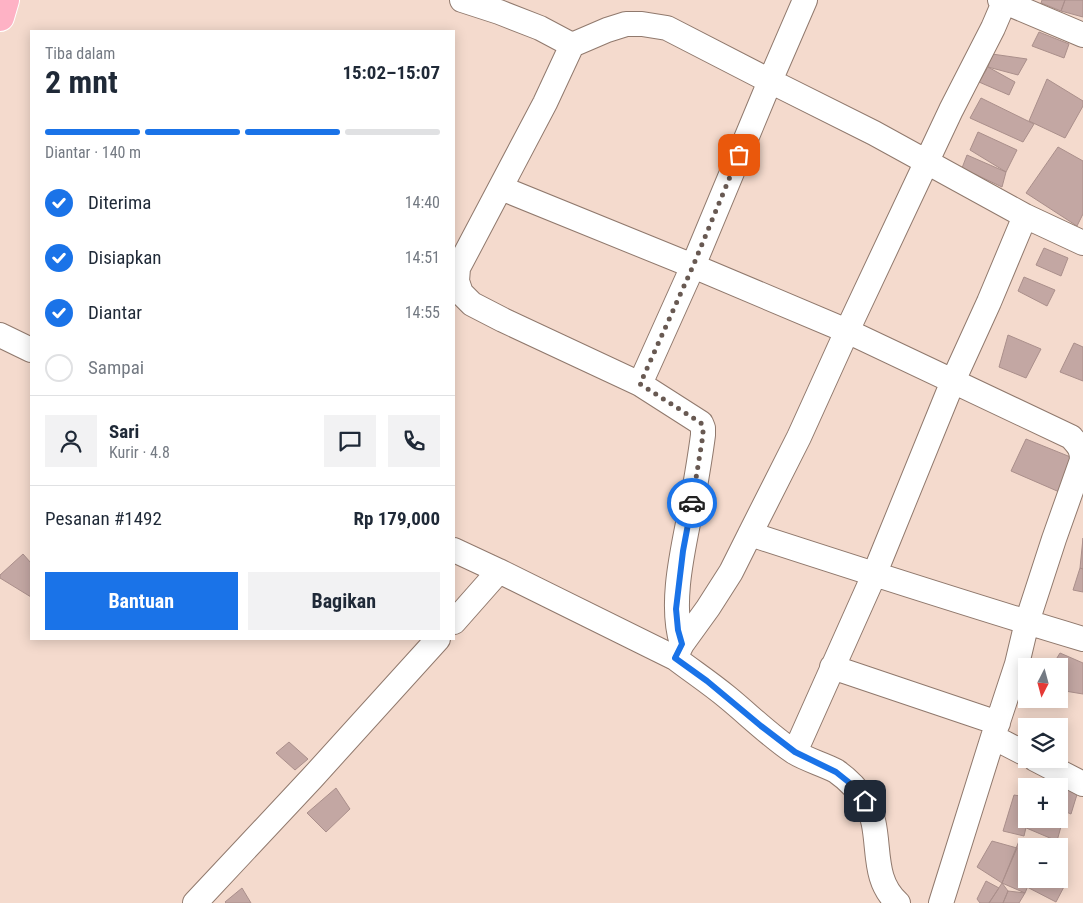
<!DOCTYPE html>
<html lang="id">
<head>
<meta charset="utf-8">
<style>
	body { margin:0; font-family:"Roboto Condensed",sans-serif; background:#f2f2f3; color:#1f2937; height:100vh; display:flex; flex-direction:column; font-size:19px; white-space:nowrap }
	* { box-sizing:border-box; margin:0 }
	p { font-size:16px; color:#747a83 }
	.icon { flex:none; width:28px; height:28px; fill:none; stroke:currentColor; stroke-width:2; stroke-linecap:round; stroke-linejoin:round }
	.map { position:relative; flex:1; overflow:hidden }
	.details { position:absolute; left:30px; top:30px; width:425px; height:610px; display:flex; flex-direction:column; background:#fff; border-radius:0px; box-shadow:0 2px 12px #0003 }
	.details>* { flex:none }
	.needle { width:32px; rotate:186deg }
	.controls { position:absolute; left:1018px; top:658px; display:grid; gap:10px }
	.controls a { display:grid; place-items:center; width:50px; height:50px; border-radius:0px; background:#fff; box-shadow:0 2px 12px #0003; font-size:25px }
	.pin { position:absolute; display:grid; place-items:center; width:42px; height:42px; color:#fff; margin:-21px; border-radius:10px; box-shadow:0 2px 8px #0006 }
	.courier { position:absolute; display:grid; place-items:center; width:50px; height:50px; margin:-25px; border:4px solid #1a73e8; border-radius:50%; background:#fff; color:#222; box-shadow:0 1px 6px #0007 }
	.head em { font-style:normal; font-weight:700 }
	.head div { display:flex; flex-direction:column-reverse }
	.head { display:flex; align-items:center; justify-content:space-between; height:85px; padding:0 15px }
	h1 { font-size:32px; font-weight:700; line-height:38px }
	.bar { display:grid; grid-template-columns:repeat(4,1fr); gap:8px 5px; align-content:center; height:60px; padding:0 15px }
	.bar i { height:6px; border-radius:4px; background:#e0e1e3 }
	.bar .selected { background:#1a73e8 }
	.bar p { grid-column:span 4 }
	.line { display:flex; align-items:center; gap:12px; padding:0 15px; border-top:1px solid #e0e1e3 }
	.line div { flex:1 }
	.round { display:grid; place-items:center; flex:none; width:52px; height:52px; border-radius:0px; background:#f2f2f3 }
	ol { padding:0 15px; list-style:none }
	li { display:flex; align-items:center; gap:15px; height:55px }
	li p { margin-inline-start:auto }
	li .icon { padding:5px; border-radius:50%; background:#1a73e8; color:#fff; stroke-width:4 }
	li:last-child { color:#747a83 }
	li i { width:28px; height:28px; border:2px solid #e0e1e3; border-radius:50% }
	.cta { display:flex; gap:10px; margin-top:auto; padding:10px 15px }
	.cta a { flex:1; height:58px; border-radius:0px; background:#1a73e8; color:#fff; font-size:20px; font-weight:700; line-height:58px; text-align:center }
	.cta a+a { background:#f2f2f3; color:#1f2937 }
	.map>svg:first-child { display:block }
	.building { fill:#c3a7a3; stroke:#aa8f8b }
	.lines { fill:none; stroke-linecap:round; stroke-linejoin:round }
	.minor-casing { stroke:#90796d; stroke-width:26 }
	.major-casing { stroke:#fff; stroke-width:30 }
	.minor { stroke:#fff; stroke-width:24 }
	.major { stroke:#feb2c5; stroke-width:28 }
	.done { stroke:#685952; stroke-width:5; stroke-dasharray:0 9 }
	.route { stroke:#1a73e8; stroke-width:6 }
</style>
</head>
<body>
<div class="map">
<svg width="1083" height="903" viewBox="0 0 1083 903">
	<rect width="100%" height="100%" fill="#f4dacd"/>
	<path class="building" d="M1042 0H1065L1061 11 1041 3Z
		M1065 0H1083V17L1061 11Z
		M1039 32 1069 44 1064 58 1032 46Z
		M992 54 1027 59 1018 75 988 67Z
		M988 67 1015 82 1009 95 979 82Z
		M1047 79 1083 101V106L1065 138 1029 121Z
		M981 98 1034 124 1023 142 970 118Z
		M978 132 1017 150 1006 172 970 150Z
		M1058 147 1083 161V214L1077 226 1026 193Z
		M967 155 1006 172 1002 187 962 168Z
		M1044 248 1068 258 1061 276 1036 265Z
		M1024 277 1055 290 1047 306 1018 291Z
		M1008 335 1041 349 1026 378 999 367Z
		M1074 343 1083 347V381L1060 372Z
		M1026 439 1073 458 1064 494 1011 471Z
		M1083 538V569L1080 568Z
		M23 554 31 563V597L0 578V575Z
		M1080 568 1083 569V592L1073 590Z
		M1060 653 1083 663V694L1059 690V666H1052Z
		M289 742 308 759 295 770 276 753Z
		M1047 777 1079 788 1071 814 1059 809V786H1045Z
		M336 788 350 809 326 832 307 813Z
		M1014 795 1026 797V819H1028L1024 836 1003 831Z
		M1059 810 1065 812 1057 841 1024 827 1028 819H1059Z
		M992 841 1017 848 1002 883 977 867Z
		M1019 841 1045 845 1026 846V879H1031L1025 893 1002 883Z
		M1059 877 1067 881 1056 902 1027 887 1031 879H1059Z
		M986 881 999 888 989 903H980L977 899Z
		M1002 883 1008 891 1003 903H989Z
		M242 888 251 903H226L225 902Z
		M1008 891 1025 893 1019 903H1003Z"/>
	<g class="lines">
		<defs>
			<path id="minor" d="M462 0 499 12 540 28 572 45 545 103 458 268 457 281 461 293 472 304 503 320 640 384 701 423 703 428V435C700 458 696 481 692 503 684 546 669 602 682 644L675 658C692 671 710 683 727 697 749 715 770 736 794 752 807 760 823 764 836 771 846 778 858 790 865 801 885 832 867 876 898 903
				M1000 0 1083 35
				M572 45 607 30 626 24H642L667 28 770 81 874 133 1025 216 1083 243
				M501 188 693 266 847 331 1071 437C1079 446 1082 449 1082 460L1054 539 1027 622 1017 664 993 737 941 903
				M0 335 31 350
				M640 384 693 266 770 81 805 0
				M750 534C861 570 972 606 1083 639
				M454 550 499 571 675 658
				M454 622 499 571
				M682 644 708 608 731 572 750 534 799 437 847 331 951 110 993 28 1005 0
				M832 667 998 723
				M993 737 1026 754
				M795 752 874 575 953 381 989 302 1025 216
				M1035 759 1083 784
				M195 903 312 778 438 639"/>
			<path id="major" d="M0 17 5 0"/>
		</defs>
		<use href="#minor" class="minor-casing"/>
		<use href="#major" class="major-casing"/>
		<use href="#minor" class="minor"/>
		<use href="#major" class="major"/>
	</g>
	<g class="lines">
		<path class="done" d="M692 503 703 435V428L701 423 640 384 693 266 739 155"/>
		<path class="route" d="M692 503 683 551 676 609 678 630 682 644 675 658 707 681 761 726 795 752 836 772 851 784 865 801"/>
	</g>
</svg>
<div class="controls">
<a><svg class="needle" viewBox="-14 -14 28 28"><path d="M0-13l5 13h-10z" fill="#e53935"/><path d="M0 13l5-13h-10z" fill="#747a83"/></svg></a>
<a><svg class="icon" aria-label="layers" viewBox="0 0 24 24"><path d="M12 4l9 5-9 5-9-5zM3 14l9 5 9-5"/></svg></a>
<a>+</a>
<a>−</a>
</div>
<div class="pin" style="left:739px;top:155px;background:#ea580c"><svg class="icon" aria-label="bag" viewBox="0 0 24 24"><path d="M5 8h14l-1 12H6zM9 8a3 3 0 0 1 6 0"/></svg></div>
<div class="pin" style="left:865px;top:801px;background:#1f2937"><svg class="icon" aria-label="home" viewBox="0 0 24 24"><path d="M3 11l9-7 9 7M6 9v11h12V9"/></svg></div>
<div class="courier" style="left:692px;top:503px"><svg class="icon" aria-label="car" viewBox="0 0 24 24"><path d="M5 17H2v-5l4-1 3-4h7l3 4 3 1v5h-3M9 17h6M6 11h13"/><circle cx="7" cy="17" r="2"/><circle cx="17" cy="17" r="2"/></svg></div>
<section class="details">
<div class="head"><div><h1>2 mnt</h1><p>Tiba dalam</p></div><em>15:02–15:07</em></div>
<div class="bar"><i class="selected"></i><i class="selected"></i><i class="selected"></i><i></i><p>Diantar · 140 m</p></div>
<ol>
<li><svg class="icon" aria-label="check" viewBox="0 0 24 24"><path d="M5 12l5 5 9-10"/></svg>Diterima<p>14:40</p></li>
<li><svg class="icon" aria-label="check" viewBox="0 0 24 24"><path d="M5 12l5 5 9-10"/></svg>Disiapkan<p>14:51</p></li>
<li><svg class="icon" aria-label="check" viewBox="0 0 24 24"><path d="M5 12l5 5 9-10"/></svg>Diantar<p>14:55</p></li>
<li><i></i>Sampai</li>
</ol>
<div class="line" style="height:90px"><a class="round"><svg class="icon" aria-label="person" viewBox="0 0 24 24"><circle cx="12" cy="8" r="4"/><path d="M4 21q1-7 8-7t8 7"/></svg></a><div><b>Sari</b><p>Kurir · 4.8</p></div><a class="round"><svg class="icon" aria-label="chat" viewBox="0 0 24 24"><path d="M4 5h16v11H9l-5 4z"/></svg></a><a class="round"><svg class="icon" aria-label="phone" viewBox="0 0 24 24"><path d="M5 4h4l2 5-3 2q2 4 5 5l2-3 5 2v4C11 20 4 13 5 4z"/></svg></a></div>
<div class="line" style="height:65px"><div>Pesanan #1492</div><b>Rp 179,000</b></div>
<div class="cta"><a>Bantuan</a><a>Bagikan</a></div>
</section>
</div>
</body>
</html>
